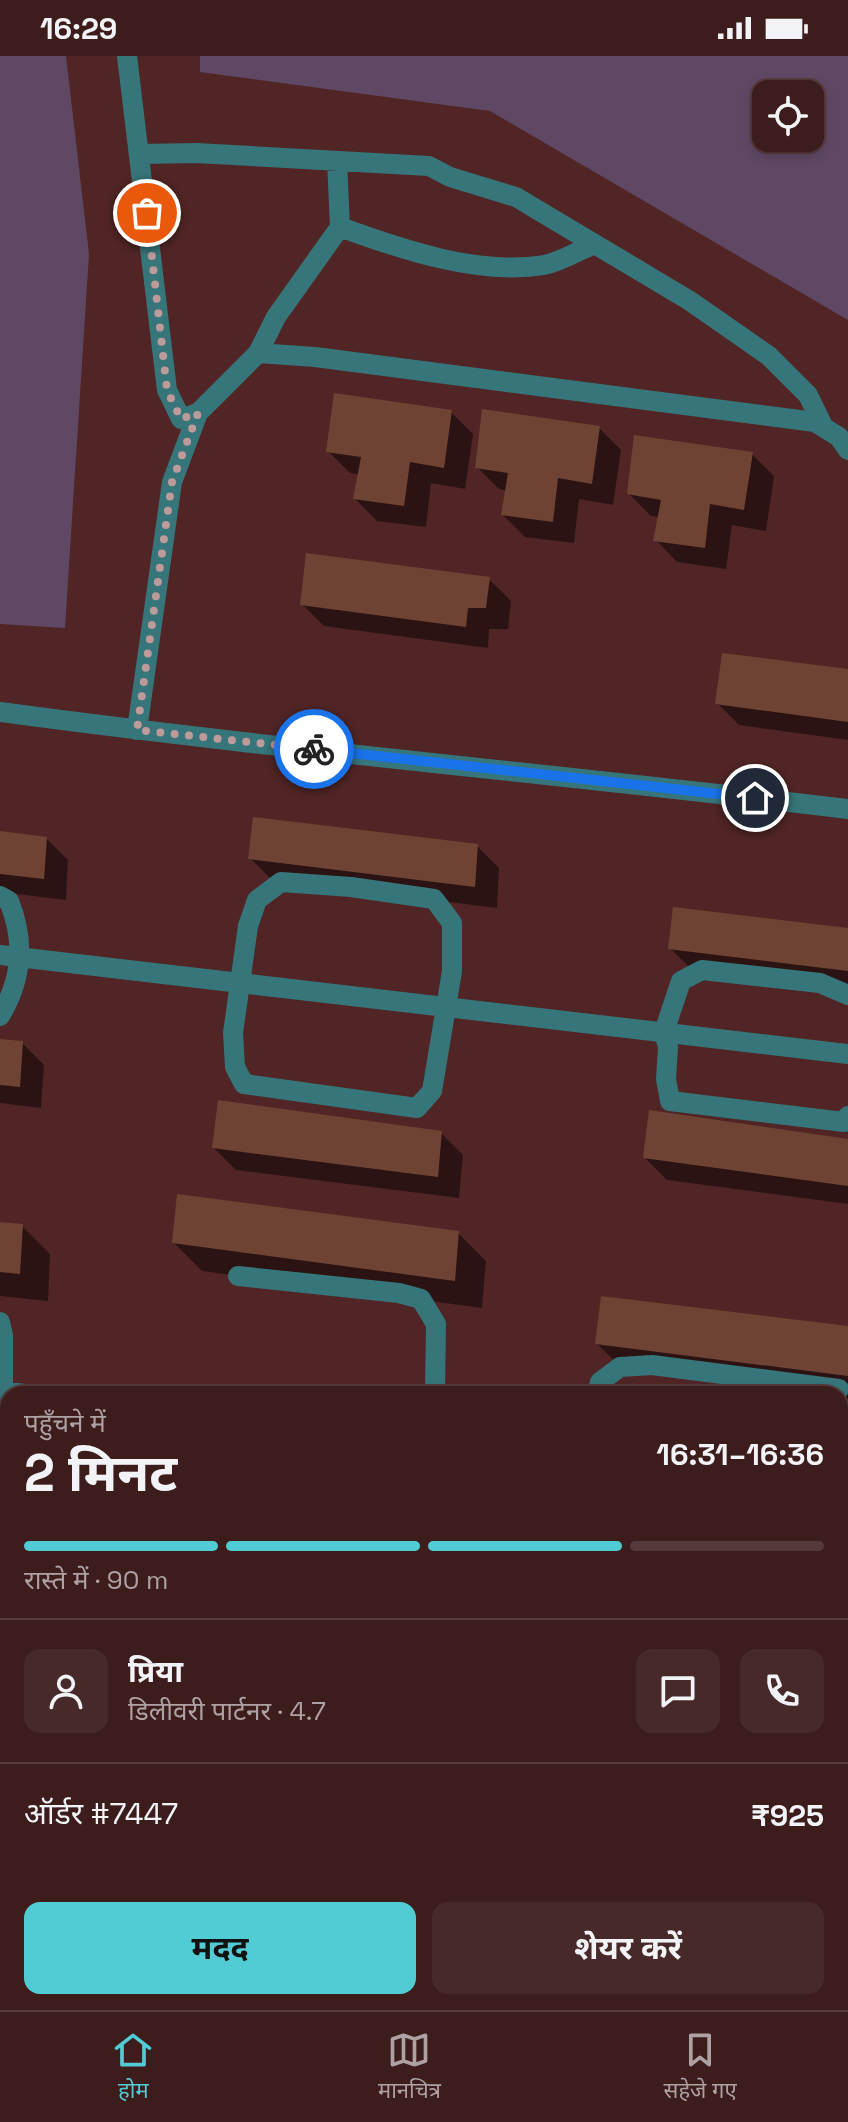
<!DOCTYPE html>
<html lang="hi">
<head>
<meta charset="utf-8">
<style>
	body { margin:0; font-family:"Space Grotesk","Noto Sans Devanagari",sans-serif; background:#482929; color:#f1f3f6; height:100vh; display:flex; flex-direction:column; font-size:30px; white-space:nowrap }
	* { box-sizing:border-box; margin:0 }
	p { font-size:26px; color:#ada1a3 }
	.icon { flex:none; width:44px; height:44px; fill:none; stroke:currentColor; stroke-width:2; stroke-linecap:round; stroke-linejoin:round }
	.map { position:relative; flex:1; overflow:hidden }
	.side { position:absolute; left:0px; top:1330px; width:848px; height:624px; display:flex; flex-direction:column; background:#3d1c1c; border-radius:24px 24px 0 0; box-shadow:0 4px 12px #0003,0 0 0 2px #563a3b }
	.side>* { flex:none }
	.buttons { position:absolute; left:752px; top:24px; display:grid; gap:16px }
	.buttons a { display:grid; place-items:center; width:72px; height:72px; border-radius:16px; background:#3d1c1c; box-shadow:0 4px 12px #0003,0 0 0 2px #563a3b; font-size:40px }
	.pin { position:absolute; display:grid; place-items:center; width:68px; height:68px; color:#fff; margin:-34px; border:4px solid #fff; border-radius:50%; box-shadow:0 2px 8px #0007 }
	.courier { position:absolute; display:grid; place-items:center; width:80px; height:80px; margin:-40px; border:6px solid #1a73e8; border-radius:50%; background:#fff; color:#222; box-shadow:0 2px 10px #0007 }
	.headline em { font-style:normal; font-weight:700 }
	.headline div { display:flex; flex-direction:column-reverse }
	.headline { display:flex; align-items:center; justify-content:space-between; height:136px; padding:0 24px }
	h1 { font-size:52px; font-weight:700; line-height:60px }
	.bar { display:grid; grid-template-columns:repeat(4,1fr); gap:12px 8px; align-content:center; height:96px; padding:0 24px }
	.bar i { height:10px; border-radius:6px; background:#563a3b }
	.bar .current { background:#51ccd4 }
	.bar p { grid-column:span 4 }
	.line { display:flex; align-items:center; gap:20px; padding:0 24px; border-top:2px solid #563a3b }
	.line div { flex:1 }
	.round { display:grid; place-items:center; flex:none; width:84px; height:84px; border-radius:16px; background:#482929 }
	.button { display:flex; gap:16px; margin-top:auto; padding:16px 24px }
	.button a { flex:1; height:92px; border-radius:16px; background:#51ccd4; color:#111; font-size:32px; font-weight:700; line-height:92px; text-align:center }
	.button a+a { background:#482929; color:#f1f3f6 }
	.status { display:flex; justify-content:space-between; align-items:center; height:56px; padding:0 40px; background:#3d1c1c; direction:ltr }
	.status svg { height:22px; fill:currentColor }
	.tabs { display:flex; justify-content:space-around; align-items:center; height:112px; border-top:2px solid #563a3b; background:#3d1c1c; font-size:22px; color:#ada1a3 }
	.tabs a { display:grid; justify-items:center; gap:4px }
	.tabs .current { color:#51ccd4 }
	.map>svg:first-child { display:block }
	.green { fill:#5f4863; fill-rule:evenodd }
	.shadow { fill:#0007 }
	.building { fill:#6f4333 }
	.lines { fill:none; stroke-linecap:round; stroke-linejoin:round }
	.minor { stroke:#367579; stroke-width:20 }
	.done { stroke:#be9b9b; stroke-width:8; stroke-dasharray:0 14.4 }
	.route { stroke:#1a73e8; stroke-width:10 }
</style>
</head>
<body>
<div class="status"><b>16:29</b><svg viewBox="0 0 49 12"><path d="M0 12V9h3v3zM5 12V6h3v6zM10 12V3h3v9zM15 12V0h3v12zM26 1h20v11H26zM47 4h2v5h-2z"/></svg></div>
<div class="map">
<svg width="848" height="1954" viewBox="0 0 848 1954">
	<rect width="100%" height="100%" fill="#512525"/>
	<path class="green" d="M0 0H66L89 198 65 572 0 568Z
		M200 0H848V264L490 55 200 16ZM810 38V82H766V38Z
		M0 1439 8 1441V1943L0 1942Z
		M22 1946H134L133 1954H63Z"/>
	<path class="shadow" d="M451 356 473 378 465 433 431 427 426 471 377 465 355 443 360 419 350 417 328 395Z
		M599 372 621 394 613 449 579 443 574 487 525 481 503 459 507 435 499 433 477 411Z
		M752 398 774 420 766 475 732 469 726 513 677 506 656 484 660 461 651 460 629 438Z
		M489 523 511 545 508 573H489L488 592 324 570 302 548Z
		M848 615V684L739 669 717 647Z
		M0 777 46 782 68 804 66 844 0 836Z
		M477 790 499 812 497 852 272 824 250 802Z
		M848 874V933L692 914 670 892Z
		M0 985 22 987 44 1009 41 1052 0 1047Z
		M441 1077 463 1099 459 1142 236 1114 214 1092Z
		M848 1085V1148L667 1124 645 1102Z
		M0 1168 22 1170 50 1198 48 1245 0 1240Z
		M458 1177 486 1205 482 1252 202 1215 174 1187Z
		M848 1272V1343L625 1315 597 1288Z"/>
	<path class="building" d="M334 337 452 354 444 412 410 406 404 450 353 443 361 401 326 396Z
		M482 353 600 370 592 428 558 422 553 466 501 459 508 417 475 412Z
		M634 379 753 396 744 454 710 448 705 492 653 485 661 444 627 438Z
		M306 497 490 521 486 552H468L466 571 300 549Z
		M722 597 848 613V666L715 648Z
		M253 761 478 788 475 831 248 803Z
		M0 775 47 781 44 823 0 818Z
		M673 851 848 872V915L668 893Z
		M0 983 23 985 20 1031 0 1029Z
		M218 1044 442 1075 438 1121 212 1092Z
		M649 1054 848 1083V1130L643 1102Z
		M177 1138 459 1175 455 1225 172 1187Z
		M0 1166 23 1168 20 1218 0 1216Z
		M601 1240 848 1270V1320L595 1288Z"/>
	<g class="lines">
		<path class="minor" d="M127 0 167 334 181 363 198 357 258 297 315 301 815 366 839 381 848 394
			M141 98 196 97 429 110 450 121 516 141 690 245 769 300 808 339 824 372
			M337 105 340 171C400 193 479 220 544 209 561 206 579 194 595 188
			M258 297 276 261 340 171
			M0 656C282 694 566 719 848 753
			M137 674 172 426 198 357
			M281 826 351 831 434 843 452 867V915L432 1035 417 1052 244 1028 235 1011 233 977 248 870 257 844Z
			M0 840 9 845C25 885 23 922 0 960
			M0 899 848 998
			M848 939 820 927 702 914 681 925 664 976 668 991 666 1023 670 1045 844 1066 848 1060
			M238 1220 399 1237 421 1243 436 1268 435 1338
			M0 1266 3 1279V1336
			M0 1335 25 1338
			M597 1338 600 1326 620 1311 652 1309 839 1333
			M840 1425 848 1426"/>
	</g>
	<g class="lines">
		<path class="done" d="M147 157 167 334 181 363 198 357 172 426 137 674 314 693"/>
		<path class="route" d="M314 693 755 742"/>
	</g>
</svg>
<div class="buttons">
<a><svg class="icon" aria-label="locate" viewBox="0 0 24 24"><circle cx="12" cy="12" r="6"/><path d="M12 2v4M12 18v4M2 12h4M18 12h4"/></svg></a>
</div>
<div class="pin" style="left:147px;top:157px;background:#ea580c"><svg class="icon" aria-label="bag" viewBox="0 0 24 24"><path d="M5 8h14l-1 12H6zM9 8a3 3 0 0 1 6 0"/></svg></div>
<div class="pin" style="left:755px;top:742px;background:#1f2937"><svg class="icon" aria-label="home" viewBox="0 0 24 24"><path d="M3 11l9-7 9 7M6 9v11h12V9"/></svg></div>
<div class="courier" style="left:314px;top:693px"><svg class="icon" aria-label="bike" viewBox="0 0 24 24"><circle cx="6" cy="16" r="4"/><circle cx="18" cy="16" r="4"/><path d="M6 16l4-8h5l3 8M10 8l3 8H6M13 5h3"/></svg></div>
<section class="side">
<div class="headline"><div><h1>2 मिनट</h1><p>पहुँचने में</p></div><em>16:31–16:36</em></div>
<div class="bar"><i class="current"></i><i class="current"></i><i class="current"></i><i></i><p>रास्ते में · 90 m</p></div>
<div class="line" style="height:144px"><a class="round"><svg class="icon" aria-label="person" viewBox="0 0 24 24"><circle cx="12" cy="8" r="4"/><path d="M4 21q1-7 8-7t8 7"/></svg></a><div><b>प्रिया</b><p>डिलीवरी पार्टनर · 4.7</p></div><a class="round"><svg class="icon" aria-label="chat" viewBox="0 0 24 24"><path d="M4 5h16v11H9l-5 4z"/></svg></a><a class="round"><svg class="icon" aria-label="phone" viewBox="0 0 24 24"><path d="M5 4h4l2 5-3 2q2 4 5 5l2-3 5 2v4C11 20 4 13 5 4z"/></svg></a></div>
<div class="line" style="height:104px"><div>ऑर्डर #7447</div><b>₹925</b></div>
<div class="button"><a>मदद</a><a>शेयर करें</a></div>
</section>
</div>
<nav class="tabs">
<a class="current"><svg class="icon" aria-label="home" viewBox="0 0 24 24"><path d="M3 11l9-7 9 7M6 9v11h12V9"/></svg>होम</a>
<a><svg class="icon" aria-label="map" viewBox="0 0 24 24"><path d="M3 6l6-2 6 2 6-2v14l-6 2-6-2-6 2zM9 4v14M15 6v14"/></svg>मानचित्र</a>
<a><svg class="icon" aria-label="saved" viewBox="0 0 24 24"><path d="M7 4h10v16l-5-4-5 4z"/></svg>सहेजे गए</a>
</nav>
</body>
</html>
